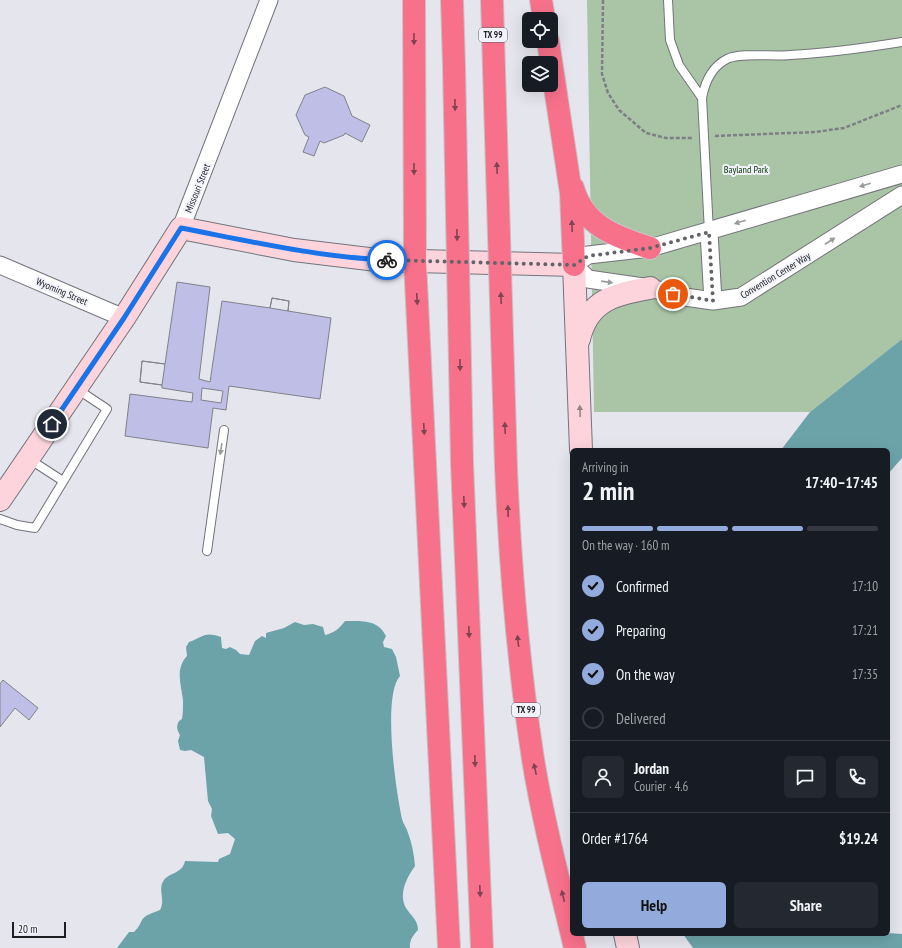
<!DOCTYPE html>
<html lang="en">
<head>
<meta charset="utf-8">
<style>
	body { margin:0; font-family:"PT Sans Narrow",sans-serif; background:#242831; color:#f1f3f6; height:100vh; display:flex; flex-direction:column; font-size:15px; white-space:nowrap }
	* { box-sizing:border-box; margin:0 }
	p { font-size:13px; color:#9ea1a6 }
	.icon { flex:none; width:22px; height:22px; fill:none; stroke:currentColor; stroke-width:2; stroke-linecap:round; stroke-linejoin:round }
	.map { position:relative; flex:1; overflow:hidden }
	.details { position:absolute; left:570px; top:448px; width:320px; height:488px; display:flex; flex-direction:column; background:#171b24; border-radius:6px; box-shadow:0 4px 16px #0002 }
	.details>* { flex:none }
	.controls { position:absolute; left:522px; top:12px; display:grid; gap:8px }
	.controls a { display:grid; place-items:center; width:36px; height:36px; border-radius:6px; background:#171b24; box-shadow:0 4px 16px #0002; font-size:20px }
	.scale { position:absolute; left:12px; bottom:10px; width:54px; box-sizing:border-box; padding-left:4px; border:2px solid #1d1e21; border-top:0; font-size:11px; line-height:14px; white-space:nowrap; color:#1d1e21; -webkit-text-stroke:3px #f2f2fb; paint-order:stroke }
	.pin { position:absolute; display:grid; place-items:center; width:34px; height:34px; color:#fff; margin:-17px; border:2px solid #fff; border-radius:50%; box-shadow:0 1px 4px #0007 }
	.courier { position:absolute; display:grid; place-items:center; width:40px; height:40px; margin:-20px; border:3px solid #1a73e8; border-radius:50%; background:#fff; color:#222; box-shadow:0 1px 5px #0007 }
	.summary em { font-style:normal; font-weight:700 }
	.summary div { display:flex; flex-direction:column-reverse }
	.summary { display:flex; align-items:center; justify-content:space-between; height:68px; padding:0 12px }
	h1 { font-size:26px; font-weight:700; line-height:30px }
	.bar { display:grid; grid-template-columns:repeat(4,1fr); gap:6px 4px; align-content:center; height:48px; padding:0 12px }
	.bar i { height:5px; border-radius:3px; background:#363941 }
	.bar .current { background:#93aadd }
	.bar p { grid-column:span 4 }
	.line { display:flex; align-items:center; gap:10px; padding:0 12px; border-top:1px solid #363941 }
	.line div { flex:1 }
	.round { display:grid; place-items:center; flex:none; width:42px; height:42px; border-radius:6px; background:#242831 }
	ol { padding:0 12px; list-style:none }
	li { display:flex; align-items:center; gap:12px; height:44px }
	li p { margin-inline-start:auto }
	li .icon { padding:4px; border-radius:50%; background:#93aadd; color:#111; stroke-width:4 }
	li:last-child { color:#9ea1a6 }
	li i { width:22px; height:22px; border:2px solid #363941; border-radius:50% }
	.cta { display:flex; gap:8px; margin-top:auto; padding:8px 12px }
	.cta a { flex:1; height:46px; border-radius:6px; background:#93aadd; color:#111; font-size:16px; font-weight:700; line-height:46px; text-align:center }
	.cta a+a { background:#242831; color:#f1f3f6 }
	.map>svg:first-child { display:block }
	.green { fill:#a9c5a6 }
	.water { fill:#6ca3a9 }
	.building { fill:#bebee7; stroke:#81818a; fill-rule:evenodd }
	.lines { fill:none; stroke-linecap:round; stroke-linejoin:round }
	.lane-casing { stroke:#73737b; stroke-width:10 }
	.street-casing { stroke:#73737b; stroke-width:19 }
	.secondary-casing { stroke:#73737b; stroke-width:24 }
	.highway-casing { stroke:#c4c4c5; stroke-width:24 }
	.path { stroke:#7e7f85; stroke-width:2.5; stroke-dasharray:4 2; stroke-linecap:butt }
	.lane { stroke:#fff; stroke-width:8 }
	.street { stroke:#fff; stroke-width:17 }
	.secondary { stroke:#fdd4dc; stroke-width:22 }
	.highway { stroke:#f8718b; stroke-width:22 }
	.highway-bridge-casing { stroke:#c4c4c5; stroke-width:24; stroke-linecap:butt }
	.highway-bridge { stroke:#f8718b; stroke-width:22 }
	.oneway { fill:#804351 }
	.oneway2 { fill:#999a9b }
	.oneway3 { fill:#988288 }
	.done { stroke:#636469; stroke-width:4; stroke-dasharray:0 7.2 }
	.route { stroke:#1a73e8; stroke-width:5 }
	.labels { text-anchor:middle; stroke-width:4; stroke-linejoin:round; paint-order:stroke }
	.shield { fill:#f2f2fb; stroke:#5d5e62; stroke-width:1 }
	.shield-label { font-size:9px; font-weight:bold; fill:#1d1e21 }
	.park-label { font-size:10px; fill:#073505; stroke:#f2f2fb }
	.street-label { font-size:10px; fill:#1d1e21; stroke:#f2f2fb }
</style>
</head>
<body>
<div class="map">
<svg width="902" height="948" viewBox="0 0 902 948">
	<rect width="100%" height="100%" fill="#e5e5ee"/>
	<path class="green" d="M587 0H902V339L810 412H594Z"/>
	<path class="water" d="M902 339V458L888 474V450H781L810 412Z
		M345 621C361 621 378 619 386 636L383 642 384 647 392 649 396 657 400 676C382 696 396 792 402 819 403 824 407 828 408 833 412 843 414 855 415 866 407 877 398 894 406 908 411 916 418 920 418 930 413 935 409 941 410 948H117L129 932H134C138 928 139 926 141 922 144 914 154 913 160 910 166 900 157 889 164 880 170 872 182 874 185 861L218 862 219 859 230 854 235 839 228 833 218 834 211 816 212 809 208 801 204 757 191 750 185 751 180 750 178 741 180 735C177 730 176 726 179 721L182 719C183 713 183 707 183 700 181 684 175 669 187 656L186 647 189 642C204 637 203 631 221 637L222 648 226 649 230 647 236 650 240 654 249 655 255 641 262 636 266 638V633L284 628 295 622 304 625 313 624 323 627 325 635C334 633 339 629 345 621Z
		M888 933 902 934V948H693L683 934H888Z"/>
	<path class="building" d="M325 87 344 96 352 116 370 125 362 142 345 133 344 135 324 143 320 141 314 156 303 152 309 137 305 135 296 115 305 95Z
		M177 282 210 287 199 379 210 382 222 301 270 308 272 298 289 301 288 311 331 318 320 399 229 386 226 410 213 408 208 448 125 436 130 394 192 402 193 393 162 388V385L140 382 142 361 165 364ZM202 388 223 391 221 403 201 400Z
		M272 298 289 301 288 311 270 308Z
		M142 361 165 364 162 385 140 382Z
		M3 680 38 708 29 720 15 708 0 727V684Z"/>
	<g class="lines">
		<defs>
			<path id="lane" d="M668 0 670 40 679 65 702 98
				M709 232 702 98C705 82 711 67 727 59 741 52 774 57 790 55 828 53 865 48 902 42
				M29 459 63 481
				M0 519 17 525 35 528 107 409 77 389
				M207 551 224 430"/>
			<path id="street" d="M902 174 650 248 588 255 574 265 588 279 650 288 685 297 713 301 741 297 902 195
				M181 228 269 0
				M709 232 713 301
				M0 265 124 318"/>
			<path id="secondary" d="M579 339C588 300 615 294 650 288
				M0 500 124 318 181 228 294 250 377 260 574 265 581 450
				M625 934 628 948"/>
			<path id="highway" d="M414 0 415 262 449 948
				M452 0 454 66
				M492 0 494 70
				M541 0 544 19
				M548 41 571 193 574 265
				M573 188C584 226 616 237 650 248
				M462 463 482 948
				M506 467C510 565 518 662 533 759 543 822 560 885 575 948"/>
		</defs>
		<use href="#lane" class="lane-casing"/>
		<use href="#street" class="street-casing"/>
		<use href="#secondary" class="secondary-casing"/>
		<use href="#highway" class="highway-casing"/>
		<path class="path" d="M603 0 602 74 608 93 619 110 646 133 666 138H692
			M715 136 815 132 844 128 902 105"/>
		<use href="#lane" class="lane"/>
		<use href="#street" class="street"/>
		<use href="#secondary" class="secondary"/>
		<use href="#highway" class="highway"/>
		<defs>
			<path id="highway-bridge" d="M454 66 462 463
				M494 70 506 467"/>
		</defs>
		<use href="#highway-bridge" class="highway-bridge-casing"/>
		<use href="#highway-bridge" class="highway-bridge"/>
	</g>
	<defs><path id="oneway-solid" d="M-6-.8H1V-3.2L6.5 0L1 3.2V.8H-6Z"/></defs>
	<g class="oneway">
		<use href="#oneway-solid" transform="translate(414 39) rotate(90)"/>
		<use href="#oneway-solid" transform="translate(455 105) rotate(89)"/>
		<use href="#oneway-solid" transform="translate(497 168) rotate(-92)"/>
		<use href="#oneway-solid" transform="translate(414 169) rotate(90)"/>
		<use href="#oneway-solid" transform="translate(572 226) rotate(-92)"/>
		<use href="#oneway-solid" transform="translate(457 235) rotate(89)"/>
		<use href="#oneway-solid" transform="translate(501 298) rotate(-92)"/>
		<use href="#oneway-solid" transform="translate(417 299) rotate(87)"/>
		<use href="#oneway-solid" transform="translate(460 365) rotate(89)"/>
		<use href="#oneway-solid" transform="translate(505 428) rotate(-92)"/>
		<use href="#oneway-solid" transform="translate(424 429) rotate(87)"/>
		<use href="#oneway-solid" transform="translate(464 502) rotate(88)"/>
		<use href="#oneway-solid" transform="translate(508 511) rotate(-92)"/>
		<use href="#oneway-solid" transform="translate(469 632) rotate(88)"/>
		<use href="#oneway-solid" transform="translate(518 641) rotate(-96)"/>
		<use href="#oneway-solid" transform="translate(475 761) rotate(88)"/>
		<use href="#oneway-solid" transform="translate(535 769) rotate(-102)"/>
		<use href="#oneway-solid" transform="translate(480 891) rotate(88)"/>
		<use href="#oneway-solid" transform="translate(563 896) rotate(-103)"/>
	</g>
	<g class="oneway2">
		<use href="#oneway-solid" transform="translate(865 185) rotate(163)"/>
		<use href="#oneway-solid" transform="translate(740 222) rotate(163)"/>
		<use href="#oneway-solid" transform="translate(830 241) rotate(-33)"/>
		<use href="#oneway-solid" transform="translate(607 282) rotate(8)"/>
		<use href="#oneway-solid" transform="translate(221 449) rotate(98)"/>
	</g>
	<use class="oneway3" href="#oneway-solid" transform="translate(580 411) rotate(-92)"/>
	<g class="lines">
		<path class="done" d="M387 260 574 265 588 256 650 248 709 232 713 301 673 294"/>
		<path class="route" d="M52 424 124 318 181 228C249 241 317 257 387 260"/>
	</g>
	<g class="labels">
		<g class="shield">
			<rect x="479" y="28" width="28" height="14" rx="3"/>
			<rect x="512" y="703" width="28" height="14" rx="3"/>
		</g>
		<g class="shield-label">
			<text x="493" y="38">TX 99</text>
			<text x="526" y="713">TX 99</text>
		</g>
		<g class="park-label">
			<text x="746" y="173">Bayland Park</text>
		</g>
		<g class="street-label">
			<text transform="translate(197 188) rotate(-68)" y="4">Missouri Street</text>
			<text transform="translate(775 275) rotate(-31)" y="4">Convention Center Way</text>
			<text transform="translate(62 291) rotate(23)" y="4">Wyoming Street</text>
		</g>
	</g>
</svg>
<div class="controls">
<a><svg class="icon" aria-label="locate" viewBox="0 0 24 24"><circle cx="12" cy="12" r="6"/><path d="M12 2v4M12 18v4M2 12h4M18 12h4"/></svg></a>
<a><svg class="icon" aria-label="layers" viewBox="0 0 24 24"><path d="M12 4l9 5-9 5-9-5zM3 14l9 5 9-5"/></svg></a>
</div>
<div class="scale">20 m</div>
<div class="pin" style="left:673px;top:294px;background:#ea580c"><svg class="icon" aria-label="bag" viewBox="0 0 24 24"><path d="M5 8h14l-1 12H6zM9 8a3 3 0 0 1 6 0"/></svg></div>
<div class="pin" style="left:52px;top:424px;background:#1f2937"><svg class="icon" aria-label="home" viewBox="0 0 24 24"><path d="M3 11l9-7 9 7M6 9v11h12V9"/></svg></div>
<div class="courier" style="left:387px;top:260px"><svg class="icon" aria-label="bike" viewBox="0 0 24 24"><circle cx="6" cy="16" r="4"/><circle cx="18" cy="16" r="4"/><path d="M6 16l4-8h5l3 8M10 8l3 8H6M13 5h3"/></svg></div>
<section class="details">
<div class="summary"><div><h1>2 min</h1><p>Arriving in</p></div><em>17:40–17:45</em></div>
<div class="bar"><i class="current"></i><i class="current"></i><i class="current"></i><i></i><p>On the way · 160 m</p></div>
<ol>
<li><svg class="icon" aria-label="check" viewBox="0 0 24 24"><path d="M5 12l5 5 9-10"/></svg>Confirmed<p>17:10</p></li>
<li><svg class="icon" aria-label="check" viewBox="0 0 24 24"><path d="M5 12l5 5 9-10"/></svg>Preparing<p>17:21</p></li>
<li><svg class="icon" aria-label="check" viewBox="0 0 24 24"><path d="M5 12l5 5 9-10"/></svg>On the way<p>17:35</p></li>
<li><i></i>Delivered</li>
</ol>
<div class="line" style="height:72px"><a class="round"><svg class="icon" aria-label="person" viewBox="0 0 24 24"><circle cx="12" cy="8" r="4"/><path d="M4 21q1-7 8-7t8 7"/></svg></a><div><b>Jordan</b><p>Courier · 4.6</p></div><a class="round"><svg class="icon" aria-label="chat" viewBox="0 0 24 24"><path d="M4 5h16v11H9l-5 4z"/></svg></a><a class="round"><svg class="icon" aria-label="phone" viewBox="0 0 24 24"><path d="M5 4h4l2 5-3 2q2 4 5 5l2-3 5 2v4C11 20 4 13 5 4z"/></svg></a></div>
<div class="line" style="height:52px"><div>Order #1764</div><b>$19.24</b></div>
<div class="cta"><a>Help</a><a>Share</a></div>
</section>
</div>
</body>
</html>
